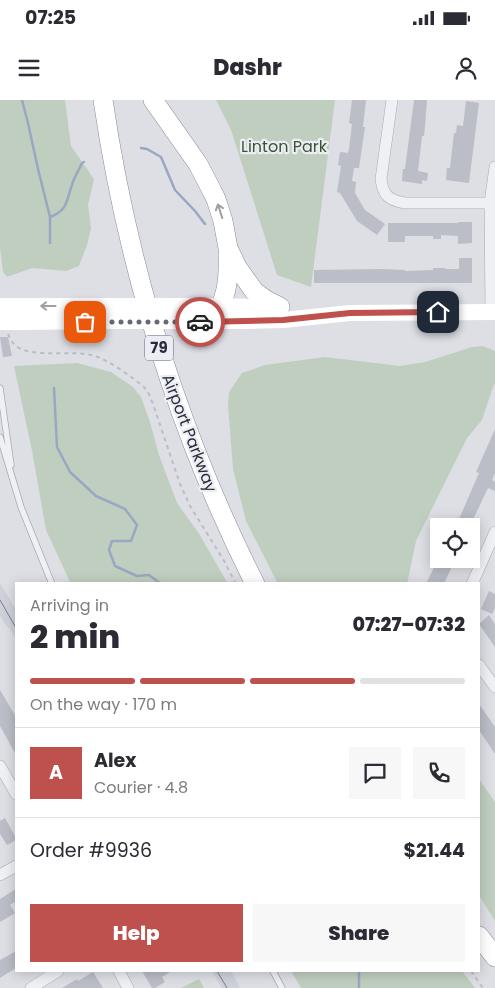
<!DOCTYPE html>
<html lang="en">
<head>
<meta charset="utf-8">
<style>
	body { margin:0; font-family:Poppins,sans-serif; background:#f7f7f7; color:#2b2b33; height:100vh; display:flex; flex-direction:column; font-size:19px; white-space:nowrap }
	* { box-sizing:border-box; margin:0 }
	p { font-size:16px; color:#7c7c81 }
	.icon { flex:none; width:28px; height:28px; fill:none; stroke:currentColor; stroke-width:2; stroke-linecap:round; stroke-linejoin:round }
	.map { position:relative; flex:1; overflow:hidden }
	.sheet { position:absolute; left:15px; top:482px; width:465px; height:390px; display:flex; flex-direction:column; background:#fff; border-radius:0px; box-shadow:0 2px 12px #0003 }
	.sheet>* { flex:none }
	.fabs { position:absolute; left:430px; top:418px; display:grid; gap:10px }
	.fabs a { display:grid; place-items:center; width:50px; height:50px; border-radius:0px; background:#fff; box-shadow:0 2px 12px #0003; font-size:25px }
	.pin { position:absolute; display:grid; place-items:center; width:42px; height:42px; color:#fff; margin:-21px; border-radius:10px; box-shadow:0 2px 8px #0006 }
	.courier { position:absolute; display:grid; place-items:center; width:50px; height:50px; margin:-25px; border:4px solid #be514d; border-radius:50%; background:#fff; color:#222; box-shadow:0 1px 6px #0007 }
	.head em { font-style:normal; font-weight:800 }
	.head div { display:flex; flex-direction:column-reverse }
	.head { display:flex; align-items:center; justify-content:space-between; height:85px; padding:0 15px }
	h1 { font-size:32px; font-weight:800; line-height:38px }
	.bar { display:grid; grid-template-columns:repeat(4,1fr); gap:8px 5px; align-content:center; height:60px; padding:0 15px }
	.bar i { height:6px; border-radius:4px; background:#e1e1e2 }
	.bar .current { background:#be514d }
	.bar p { grid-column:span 4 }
	.line { display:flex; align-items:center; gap:12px; padding:0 15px; border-top:1px solid #e1e1e2 }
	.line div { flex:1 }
	.round { display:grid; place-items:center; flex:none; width:52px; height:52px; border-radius:0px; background:#f7f7f7 }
	.button { display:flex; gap:10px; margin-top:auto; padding:10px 15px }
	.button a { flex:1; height:58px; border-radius:0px; background:#be514d; color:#fff; font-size:20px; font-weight:800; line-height:58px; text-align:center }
	.button a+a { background:#f7f7f7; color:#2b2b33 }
	.status { display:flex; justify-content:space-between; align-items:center; height:35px; padding:0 25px; background:#fff; direction:ltr }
	.status svg { height:14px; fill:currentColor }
	header { display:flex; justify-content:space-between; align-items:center; height:65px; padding:0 15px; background:#fff; font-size:22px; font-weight:800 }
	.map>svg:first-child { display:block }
	.built { fill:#cfd1da }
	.green { fill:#c0cebf }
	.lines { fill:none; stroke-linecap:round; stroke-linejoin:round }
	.stream { stroke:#9ba7c2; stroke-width:2.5 }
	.building { fill:#bbbdc7 }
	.service-casing { stroke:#a7a9b2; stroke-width:7 }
	.minor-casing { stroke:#a7a9b2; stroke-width:12 }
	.trunk-casing { stroke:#868a9a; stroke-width:20 }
	.path { stroke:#bbbdc4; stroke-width:2; stroke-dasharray:4 4; stroke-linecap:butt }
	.service { stroke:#eff0f4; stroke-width:5.5 }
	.minor { stroke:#eff0f4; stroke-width:11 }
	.secondary { stroke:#fff; stroke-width:16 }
	.trunk { stroke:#fff; stroke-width:19 }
	.tram { stroke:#787c8d; stroke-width:1 }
	.secondary-bridge { stroke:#fff; stroke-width:16 }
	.oneway { stroke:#9ea0a6 }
	.done { stroke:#676a76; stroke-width:5; stroke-dasharray:0 9 }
	.route { stroke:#be514d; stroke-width:6 }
	.labels { text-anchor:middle; stroke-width:4.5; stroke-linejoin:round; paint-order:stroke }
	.shield { fill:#ecedf3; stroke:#636572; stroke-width:1 }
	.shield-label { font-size:15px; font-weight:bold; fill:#282b3a }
	.park-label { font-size:16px; fill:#375437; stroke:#ecedf3 }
	.street-label { font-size:16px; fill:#282b3a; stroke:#ecedf3 }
</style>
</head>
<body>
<div class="status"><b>07:25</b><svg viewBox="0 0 49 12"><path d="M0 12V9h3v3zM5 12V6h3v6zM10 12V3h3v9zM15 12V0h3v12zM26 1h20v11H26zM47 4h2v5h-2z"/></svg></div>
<header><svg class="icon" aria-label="menu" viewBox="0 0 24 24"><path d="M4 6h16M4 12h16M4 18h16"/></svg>Dashr<svg class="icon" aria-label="person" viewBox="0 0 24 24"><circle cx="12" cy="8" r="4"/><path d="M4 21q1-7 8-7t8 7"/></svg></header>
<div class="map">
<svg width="495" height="888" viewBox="0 0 495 888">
	<rect width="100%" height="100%" fill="#dddfe5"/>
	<path class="built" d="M0 483 16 510V539L10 529 5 524 0 516Z
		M212 871H231L240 888H222Z"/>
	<path class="green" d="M0 0H65L71 46 94 79 88 105 91 128 87 145 79 166 66 171 32 168 7 177 3 172 0 148Z
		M216 0H335L311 187 277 175 231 30Z
		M483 246 495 251V283L493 287 482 320 467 338 416 441 407 484H278L246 421 233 369 228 305 229 292 242 273 265 265 325 257 400 266 425 262 472 247Z
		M77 263 111 272 133 287 141 297 150 322 159 355 177 403 198 432 228 484H71L46 430 32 351 14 266Z
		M479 679 495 702V821L479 795Z
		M291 871H462L475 888H301Z
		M199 879 204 888H181Z"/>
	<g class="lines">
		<path class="stream" d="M22 0 28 23 38 69 50 117V143
			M141 48 147 49 161 57 175 90 195 111 205 124
			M50 117C68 110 66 101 72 85 74 77 79 70 82 63L84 62
			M54 288 57 347 70 372 96 396 125 409 137 425 131 441H112L109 450 115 466 137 476 149 475 161 484
			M359 871V888"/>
	</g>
	<path class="building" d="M352 0H366L363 27H365L359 68H354L352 81 356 82 355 93 365 110 385 124 377 135 357 121 340 93 337 92 341 66 338 65 340 52 348 53 349 49 352 24 349 23Z
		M414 0H427L425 26 424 36H422L418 71 428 73 427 81 422 80V84L402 81 403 69H405Z
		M466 1 479 3 469 83 446 80 447 68H450L454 33H456L457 25 463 26Z
		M458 122H472V143L458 144V136L441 135V139H433V136H405V142H388V123H458Z
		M459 158H472V183H314V170L382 169 405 170V171L433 170V168H445V169H459Z
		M0 237H8L12 256 3 257Z
		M495 329V373L492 380 495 382V391L488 388 470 426H456L479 373 476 372Z
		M438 459H449L452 460 451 463 453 464 444 484H426Z
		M489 491 495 494V508L492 514 481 509Z
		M489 515 495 524V547L479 524Z
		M0 590 16 617V655L0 626Z
		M479 604 495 627V654L479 630Z
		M5 718 16 738V740L7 745 0 734V721Z
		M16 789V801L10 805 15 813 0 822V799Z
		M16 851V868L0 878V860Z
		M142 871H172L162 877 165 882 155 888H152Z
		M93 872 103 888H62L77 879 78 881Z"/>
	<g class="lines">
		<defs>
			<path id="service" d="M0 288 11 365
				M0 337 21 407 52 484
				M273 871 282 888"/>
			<path id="minor" d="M392 0 381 79C383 96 389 100 405 103H495
				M491 212 490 103 495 67
				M472 484 495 432
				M479 565 495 587
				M0 666 16 694
				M0 775 16 766
				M119 871 128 888
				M31 888 58 871"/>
			<path id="trunk" d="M103 0C128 169 178 331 255 484
				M153 0 198 64 211 89 216 99 223 121 228 148 237 167 254 191 266 200 280 207
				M210 222C227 203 229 179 228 154
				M479 836 495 857"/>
		</defs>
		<use href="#service" class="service-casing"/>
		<use href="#minor" class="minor-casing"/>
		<use href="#trunk" class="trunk-casing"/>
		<path class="path" d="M8 234C10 238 12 243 16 246 33 259 73 249 95 256 110 261 132 277 144 287L148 292 153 304 180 384 190 406 223 459 236 484
			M471 871 483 888"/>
		<use href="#service" class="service"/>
		<use href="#minor" class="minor"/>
		<path class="secondary" d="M15 206H114
			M179 206 280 207
			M184 221H244L283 220 350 213 495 212
			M18 222 119 221"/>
		<use href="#trunk" class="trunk"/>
		<path class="tram" d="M0 500 16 528
			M217 871 227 888"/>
		<path class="secondary-bridge" d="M0 206H15
			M114 206H179
			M119 221H184
			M0 222H18"/>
	</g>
	<defs><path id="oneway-shaft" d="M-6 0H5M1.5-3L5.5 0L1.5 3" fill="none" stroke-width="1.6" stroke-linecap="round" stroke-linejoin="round" transform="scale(1.25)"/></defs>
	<g class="oneway">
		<use href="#oneway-shaft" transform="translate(220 111) rotate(-108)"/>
		<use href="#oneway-shaft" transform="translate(48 206) rotate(-180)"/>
	</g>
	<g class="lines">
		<path class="done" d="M85 222H200"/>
		<path class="route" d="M200 222 283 220 350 213 438 212"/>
	</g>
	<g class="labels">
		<rect class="shield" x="145" y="235.5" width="28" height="25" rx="4"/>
		<g class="shield-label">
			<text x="159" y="253">79</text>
		</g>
		<g class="park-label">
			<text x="284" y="52">Linton Park</text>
		</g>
		<g class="street-label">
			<text transform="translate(190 333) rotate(69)" y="6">Airport Parkway</text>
		</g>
	</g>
</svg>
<div class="fabs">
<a><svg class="icon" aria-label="locate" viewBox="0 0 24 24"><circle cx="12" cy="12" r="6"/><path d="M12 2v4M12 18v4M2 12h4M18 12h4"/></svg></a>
</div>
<div class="pin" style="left:85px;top:222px;background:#ea580c"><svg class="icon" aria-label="bag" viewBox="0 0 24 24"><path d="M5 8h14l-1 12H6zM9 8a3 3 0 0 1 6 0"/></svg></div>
<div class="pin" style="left:438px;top:212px;background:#1f2937"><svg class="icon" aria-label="home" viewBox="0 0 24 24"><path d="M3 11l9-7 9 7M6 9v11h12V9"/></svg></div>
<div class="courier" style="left:200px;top:222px"><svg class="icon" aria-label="car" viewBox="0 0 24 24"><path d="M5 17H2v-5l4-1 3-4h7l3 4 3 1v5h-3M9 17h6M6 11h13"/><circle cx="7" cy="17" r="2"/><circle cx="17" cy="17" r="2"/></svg></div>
<section class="sheet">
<div class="head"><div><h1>2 min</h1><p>Arriving in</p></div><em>07:27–07:32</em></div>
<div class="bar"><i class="current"></i><i class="current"></i><i class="current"></i><i></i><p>On the way · 170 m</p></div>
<div class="line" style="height:90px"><b class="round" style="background:#be514d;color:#fff">A</b><div><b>Alex</b><p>Courier · 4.8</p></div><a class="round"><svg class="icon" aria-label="chat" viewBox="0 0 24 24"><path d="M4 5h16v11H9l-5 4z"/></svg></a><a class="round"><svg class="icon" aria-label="phone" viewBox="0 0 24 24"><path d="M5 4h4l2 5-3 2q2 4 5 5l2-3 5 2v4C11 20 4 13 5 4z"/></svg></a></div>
<div class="line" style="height:65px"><div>Order #9936</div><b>$21.44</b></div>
<div class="button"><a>Help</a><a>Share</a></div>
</section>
</div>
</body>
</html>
